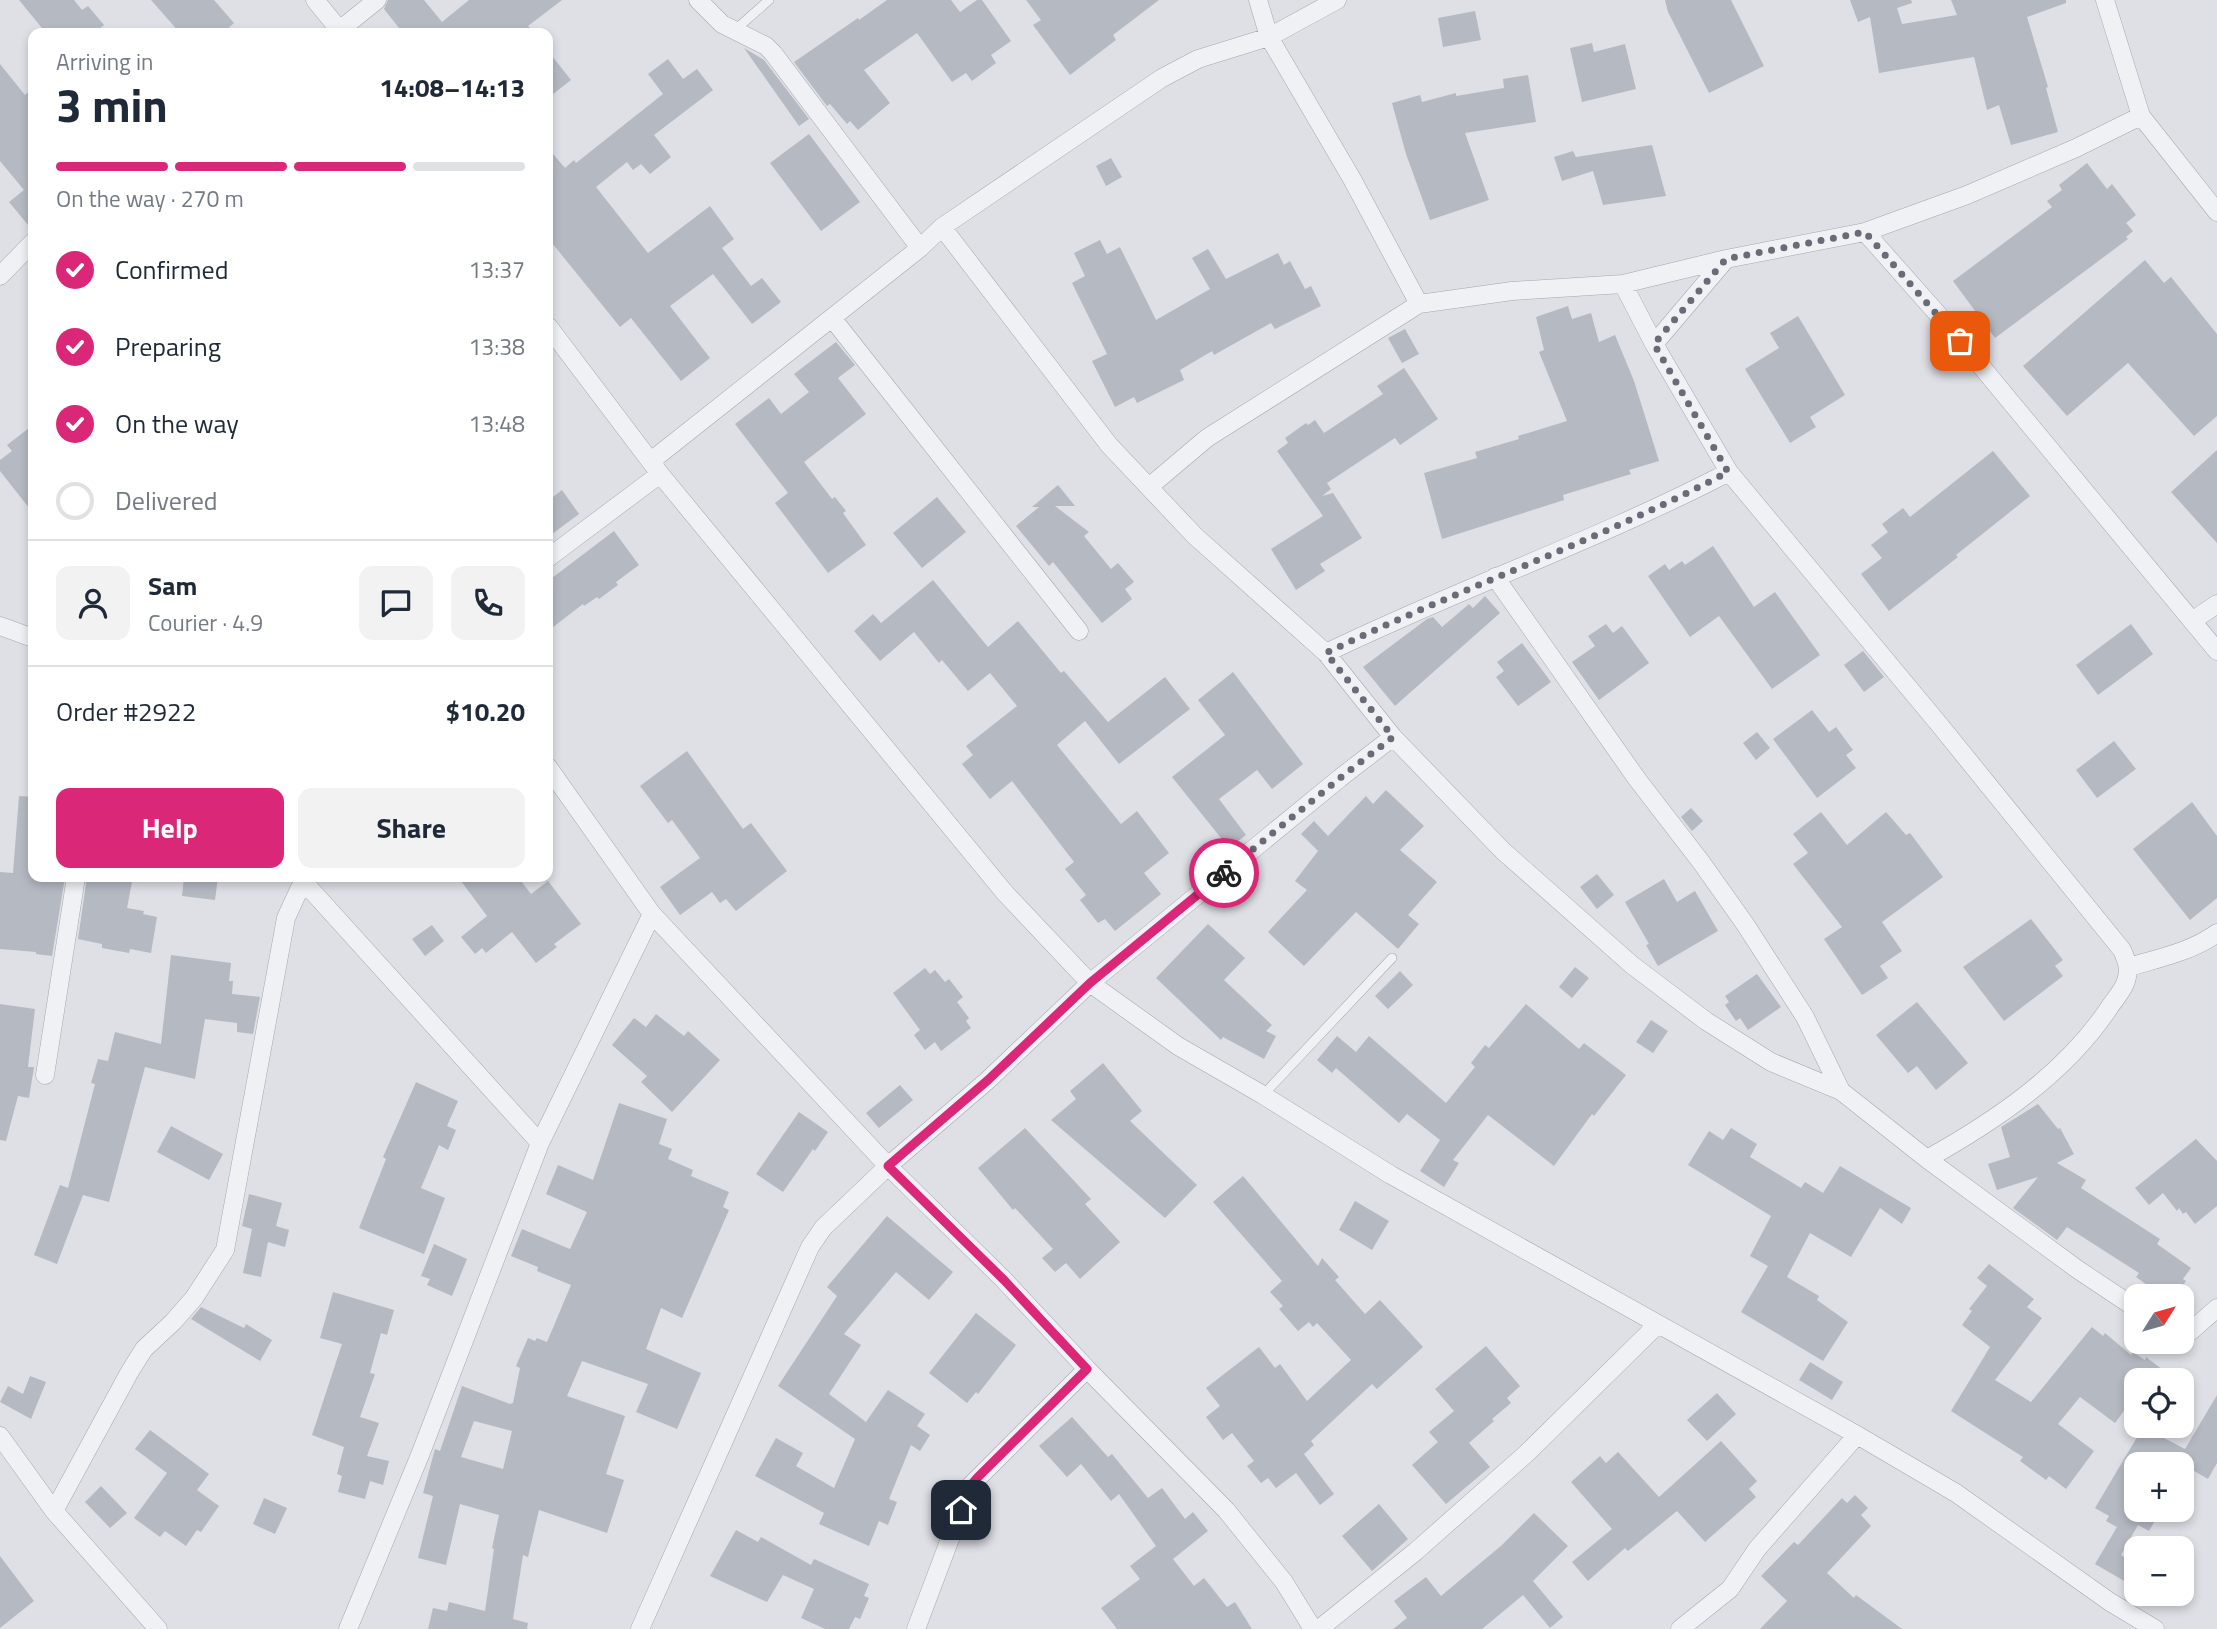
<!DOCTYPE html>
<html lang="en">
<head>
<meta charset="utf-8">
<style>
	body { margin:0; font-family:"Titillium Web",sans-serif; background:#f2f2f3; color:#1f2937; height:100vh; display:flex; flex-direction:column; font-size:26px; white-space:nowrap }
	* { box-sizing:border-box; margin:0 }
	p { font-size:23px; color:#747a83 }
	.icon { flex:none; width:38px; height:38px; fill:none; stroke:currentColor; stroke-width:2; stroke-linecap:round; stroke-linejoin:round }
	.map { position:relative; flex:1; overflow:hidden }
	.sheet { position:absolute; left:28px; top:28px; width:525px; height:854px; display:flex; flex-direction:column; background:#fff; border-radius:14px; box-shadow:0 4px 10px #0003 }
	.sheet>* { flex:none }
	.needle { width:46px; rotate:53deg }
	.fabs { position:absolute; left:2124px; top:1284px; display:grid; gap:14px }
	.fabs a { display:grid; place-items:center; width:70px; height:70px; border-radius:14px; background:#fff; box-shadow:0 4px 10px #0003; font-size:35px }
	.pin { position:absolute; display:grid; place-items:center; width:60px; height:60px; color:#fff; margin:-30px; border-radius:14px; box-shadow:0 4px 10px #0006 }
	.courier { position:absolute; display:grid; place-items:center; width:70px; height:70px; margin:-35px; border:5px solid #db2777; border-radius:50%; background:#fff; color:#222; box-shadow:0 2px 9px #0007 }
	.summary em { font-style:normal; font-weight:700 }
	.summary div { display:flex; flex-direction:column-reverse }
	.summary { display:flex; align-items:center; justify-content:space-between; height:119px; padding:0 28px }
	h1 { font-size:46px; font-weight:700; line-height:52px }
	.bar { display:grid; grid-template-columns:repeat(4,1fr); gap:10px 7px; align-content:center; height:84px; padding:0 28px }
	.bar i { height:9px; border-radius:5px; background:#e0e1e3 }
	.bar .selected { background:#db2777 }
	.bar p { grid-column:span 4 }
	.line { display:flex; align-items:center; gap:18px; padding:0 28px; border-top:2px solid #e0e1e3 }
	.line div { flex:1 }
	.round { display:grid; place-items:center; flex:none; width:74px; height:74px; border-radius:14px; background:#f2f2f3 }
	ol { padding:0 28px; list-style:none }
	li { display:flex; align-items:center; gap:21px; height:77px }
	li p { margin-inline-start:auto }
	li .icon { padding:7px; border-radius:50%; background:#db2777; color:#fff; stroke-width:4 }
	li:last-child { color:#747a83 }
	li i { width:38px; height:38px; border:4px solid #e0e1e3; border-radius:50% }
	.button { display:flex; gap:14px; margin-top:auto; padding:14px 28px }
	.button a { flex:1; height:80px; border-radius:14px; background:#db2777; color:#fff; font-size:28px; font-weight:700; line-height:80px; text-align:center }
	.button a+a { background:#f2f2f3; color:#1f2937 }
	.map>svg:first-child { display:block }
	.building { fill:#b5b9c2; fill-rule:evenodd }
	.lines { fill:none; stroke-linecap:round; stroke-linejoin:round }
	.service-casing { stroke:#a4a7af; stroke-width:10 }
	.minor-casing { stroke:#a4a7af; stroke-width:19 }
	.service { stroke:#f0f1f5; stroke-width:9 }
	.minor { stroke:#f0f1f5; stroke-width:18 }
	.done { stroke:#686c77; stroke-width:7; stroke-dasharray:0 12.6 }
	.route { stroke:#db2777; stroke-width:9 }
</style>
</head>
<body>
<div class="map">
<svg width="2217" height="1629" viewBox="0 0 2217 1629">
	<rect width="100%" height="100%" fill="#dee0e6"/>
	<path class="building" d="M19 0H74L82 10 88 6 104 25 94 33H46Z
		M151 0H214L234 23 223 33H180Z
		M388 0H424L442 22 469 0H562L528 26 534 33H403L384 9Z
		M887 0H951L960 12 977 0H982L1011 41 991 55 996 63 972 81 966 73 952 82 917 33 864 70 890 103 858 130 850 121 847 124 830 104 827 106 794 62 858 18 859 20Z
		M1026 0H1159L1113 35 1116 40 1070 75 1033 25 1041 20Z
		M1665 0H1731L1764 66 1709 93 1668 12Z
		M1850 0H1911L1912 3 1897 8 1902 24 1957 15 1951 0H2066V3L2027 17 2048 87 2046 88 2058 132 2011 145 1999 105 1987 110 1974 57 1879 73 1870 17 1858 22Z
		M1475 11 1481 40 1443 47 1438 18Z
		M1592 43 1594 52 1625 44 1636 89 1582 102 1570 48Z
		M744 48 764 60 809 119 799 126Z
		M548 51 571 80 548 98Z
		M668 59 683 79 697 69 713 90 654 135 671 157 650 174 641 164 633 170 627 162 596 187 648 253 710 206 734 239 722 248 751 286 762 278 781 302 752 324 713 274 670 306 710 358 681 381 631 318 620 327 548 238V148L565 168 574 160 576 163 663 94 648 74Z
		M0 64 25 95 33 88V231L9 202 24 190 0 161Z
		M1528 75 1536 122 1465 133 1489 200 1430 220 1406 154 1392 103 1420 95 1422 102 1456 93V96L1504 88 1503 79Z
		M809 134 860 202 821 231 770 163Z
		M1652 145 1666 196 1603 205 1593 171 1562 181 1554 157 1573 151 1576 157Z
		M1111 158 1122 177 1106 186 1096 166Z
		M2087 163 2107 189 2112 184 2136 215 2126 223 2133 231 2126 237 2128 239 1995 338 1953 281 2052 207 2047 201 2062 190 2059 185Z
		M1100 240 1107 254 1120 247 1156 320 1210 289 1192 258 1208 249 1226 279 1278 253 1284 265 1290 261 1305 289 1311 286 1321 306 1275 329 1271 323 1214 355 1212 351 1180 370 1184 380 1137 403 1134 397 1115 407 1092 361 1107 354 1072 283 1085 276 1074 253Z
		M2145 260 2164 283 2171 277 2217 334V416L2194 436 2128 363 2067 416 2023 366Z
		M1568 306 1572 319 1591 313 1599 342 1615 335 1634 381 1659 461 1629 470 1631 474 1563 495 1564 500 1442 539 1424 473 1477 458 1475 452 1519 439 1518 436 1567 421 1539 352 1544 350 1536 317Z
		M1798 316 1845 395 1810 417 1816 427 1790 443 1745 369 1779 348 1770 333Z
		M1405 329 1419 354 1402 363 1388 338Z
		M836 342 855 365 838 378 866 414 804 462 832 499 835 497 846 511 843 513 866 545 828 573 775 503 788 493 735 424 769 398 781 414 809 392 794 374Z
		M1404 368 1438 419 1400 445 1395 438 1327 483 1331 489 1322 496 1333 493 1362 538 1320 564 1325 571 1296 590 1271 549 1323 516 1277 451 1288 443 1285 438 1306 423 1308 425 1315 420 1324 433 1383 394 1377 386Z
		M33 425V513L0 471V460L12 451 7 445Z
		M2217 450V543L2171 492Z
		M1993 451 2030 496 1956 555 1958 557 1889 611 1861 574 1882 558 1871 545 1888 532 1882 524 1903 508 1910 517Z
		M1058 485 1075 506H1055L1089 532 1084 536 1111 569 1118 563 1134 582 1125 589 1132 599 1102 623 1053 562 1049 566 1016 526 1039 507H1032Z
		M562 490 579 514 548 537V501Z
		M937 497 966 532 922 568 893 533Z
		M614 531 639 565 616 582 618 585 599 599 597 597 584 606 583 604 548 631V581Z
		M1713 546 1754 607 1775 592 1820 655 1772 689 1719 616 1690 637 1648 576 1665 564 1669 570 1682 561 1685 565Z
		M933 580 988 647 1018 621 1061 673 1064 671 1108 722 1165 677 1190 709 1119 764 1085 721 1057 745 1121 824 1137 811 1169 853 1144 873 1161 894 1115 931 1105 919 1098 923 1080 900 1086 895 1065 869 1074 862 1012 781 990 799 962 764 973 755 966 746 1017 706 990 673 968 691 942 660 939 663 914 632 880 661 854 631 873 614 881 623Z
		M1485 596 1500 613 1395 706 1363 667 1427 619 1433 617 1442 627 1469 604 1473 608Z
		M1606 624 1613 633 1622 626 1649 663 1599 700 1572 662 1595 646 1588 636Z
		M2131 624 2153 654 2098 695 2076 665Z
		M1522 643 1551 682 1518 706 1496 677 1504 671 1497 662Z
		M1863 651 1884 677 1864 692 1844 665Z
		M1233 672 1303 764 1272 789 1257 770 1219 799 1246 835 1229 848 1172 777 1225 735 1198 700Z
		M1812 710 1829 732 1836 727 1853 750 1846 755 1856 768 1817 798 1773 739Z
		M1757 732 1770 748 1756 760 1743 743Z
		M2114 741 2136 769 2097 798 2076 770Z
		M687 751 743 829 751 823 787 871 736 911 726 899 720 903 712 892 680 915 660 887 700 858 672 820 668 823 640 786Z
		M1386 790 1424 826 1400 850 1437 882 1408 915 1419 924 1398 949 1356 912 1304 966 1268 932 1307 890 1295 881 1318 851 1301 834 1314 821 1328 836 1366 796 1373 804Z
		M19 796 33 797V877H65L52 956 36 954V952L0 949V872L13 873Z
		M2192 802 2217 836V898L2190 920 2133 849Z
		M1691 808 1703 821 1692 831 1681 817Z
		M1821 812 1847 845 1886 812 1906 835 1910 833 1943 877 1882 922 1902 951 1880 966 1888 978 1862 995 1824 939 1842 927 1793 864 1808 853 1793 834Z
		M1597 874 1614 895 1597 909 1580 887Z
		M87 877H133L127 908 144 911 143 914 157 917 151 953 130 949 129 953 102 948V944L78 939Z
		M184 877H218L215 900 182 896Z
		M458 877H518L531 894 548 881 581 924 554 944 557 947 536 963 512 932 486 953 482 948 475 954 461 937 487 916Z
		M1664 879 1677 902 1695 891 1718 931 1658 966 1646 945 1649 944 1625 902Z
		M2031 919 2063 960 2055 966 2063 976 2004 1021 1963 967Z
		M1208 924 1245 958 1224 980 1272 1025 1266 1031 1276 1036 1264 1059 1223 1037 1221 1040 1156 978Z
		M432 925 444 941 425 956 412 939Z
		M171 955 231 963 229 981H233L232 994 260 997 253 1034 237 1032V1023L205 1019 195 1079 145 1067 109 1202 83 1195 57 1264 34 1255 60 1185 68 1188 95 1084 91 1083 98 1059 108 1061 115 1032 161 1044Z
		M1575 967 1589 978 1572 998 1559 987Z
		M925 968 930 974 935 970 945 982 949 979 963 997 957 1002 969 1018 966 1021 971 1028 941 1051 935 1042 925 1050 914 1035 920 1030 893 993Z
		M1400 971 1413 985 1388 1009 1375 996Z
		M1757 974 1781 1007 1748 1030 1740 1018 1736 1021 1725 1005 1729 1002 1725 996Z
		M1917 1002 1968 1063 1936 1090 1917 1066 1908 1073 1876 1035Z
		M0 1004 35 1009 28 1067H34L29 1098 18 1096 6 1141 0 1140Z
		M1526 1004 1579 1049 1584 1043 1626 1075 1594 1116 1592 1114 1554 1166 1488 1115 1453 1160 1459 1163 1444 1187 1420 1171 1440 1140 1407 1114 1399 1123 1336 1068 1332 1073 1317 1060 1337 1036 1356 1052 1369 1036 1446 1103 1475 1067 1471 1063 1485 1045 1489 1048Z
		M656 1014 684 1036 688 1031 720 1060 672 1112 641 1082 647 1076 612 1045 634 1018 646 1027Z
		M1651 1020 1668 1031 1653 1053 1636 1042Z
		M1103 1063 1142 1111 1130 1121 1197 1185 1165 1218 1051 1120 1076 1099 1070 1091Z
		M416 1082 458 1101 447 1126 456 1130 448 1150 439 1145 421 1188 445 1198 424 1254 359 1228 386 1159 383 1157Z
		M900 1085 913 1100 879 1128 866 1113Z
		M619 1103 667 1119 659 1144 672 1149 668 1159 693 1170 691 1176 729 1192 723 1207 729 1210 682 1318 661 1308 646 1349 701 1373 677 1429 636 1412 648 1384 582 1361 567 1396 625 1416 606 1474 624 1480 607 1533 539 1510 528 1557 523 1555 513 1619 528 1623 527 1629H428L433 1608 447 1611 449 1602 485 1611 494 1549 492 1548 499 1515 460 1504 446 1565 418 1558 433 1496 423 1493 435 1449 440 1451 462 1386 510 1404 513 1403 520 1368 516 1366 528 1338 535 1341 537 1338 547 1342 571 1285 537 1271 538 1267 511 1256 522 1229 570 1249 587 1212 546 1194 558 1165 593 1180ZM474 1421 512 1431 503 1469 461 1457Z
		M2038 1104 2058 1129 2060 1128 2074 1154 2057 1163 2086 1180 2081 1188 2160 1239 2157 1244 2191 1268 2183 1279 2186 1281 2175 1297H2164L2136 1277 2139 1273 2067 1227 2057 1240 2013 1208 2038 1177 1997 1190 1988 1164 2010 1157 2001 1127Z
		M799 1112 828 1132 815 1151 813 1149 783 1192 756 1174Z
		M171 1126 223 1154 209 1180 157 1152Z
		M1025 1128 1091 1199 1085 1204 1120 1242 1080 1279 1066 1263 1055 1272 1042 1258 1053 1249 1015 1208 1013 1210 978 1168Z
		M1731 1128 1757 1144 1750 1157 1801 1188 1805 1182 1823 1193 1840 1166 1911 1208 1902 1224 1880 1208 1851 1257 1810 1233 1787 1277 1819 1296 1817 1300 1848 1322 1823 1361 1741 1312 1768 1266 1750 1256 1771 1216 1688 1165 1709 1131 1723 1140Z
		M2196 1139 2217 1161V1206L2195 1224 2186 1212 2183 1214 2179 1208 2177 1211 2163 1193 2149 1205 2135 1188Z
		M1243 1176 1318 1266 1322 1258 1339 1277 1335 1280 1365 1314 1380 1300 1423 1347 1377 1389 1372 1384 1311 1441 1314 1445 1304 1454 1334 1494 1320 1505 1296 1473 1276 1488 1268 1478 1261 1483 1247 1466 1254 1461 1232 1433 1223 1440 1206 1417 1220 1406 1206 1388 1259 1347 1275 1368 1280 1364 1307 1401 1351 1360 1317 1323 1313 1327 1309 1322 1298 1331 1279 1309 1283 1306 1270 1292 1282 1281 1213 1202Z
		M249 1194 282 1203 276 1226 289 1230 285 1247 268 1242 261 1277 243 1273 252 1229 242 1226Z
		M1355 1201 1389 1221 1372 1250 1339 1230Z
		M887 1216 953 1272 929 1300 896 1272 844 1334 861 1345 829 1394 866 1422 888 1390 925 1414 917 1426 930 1435 920 1451 911 1445 889 1499 897 1502 888 1525 879 1521 869 1546 819 1524 824 1513 755 1476 776 1438 803 1453 796 1466 834 1488 855 1439 778 1386 837 1296 827 1287Z
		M434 1244 467 1259 452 1296 427 1285 430 1279 421 1276Z
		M1989 1264 2034 1299 2027 1307 2042 1318 1995 1380 2031 1402 2092 1327 2103 1336 2105 1333 2131 1355 2133 1352 2145 1360 2146 1357 2163 1370 2161 1373 2171 1381H2137V1393L2115 1423 2080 1397 2058 1424 2094 1451 2066 1489 2049 1476 2046 1480 2020 1461 2023 1457 1951 1411 1990 1347 1962 1325 1972 1311 1969 1309 1987 1286 1977 1278Z
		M333 1292 394 1310 387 1335 381 1333 370 1373 375 1374 360 1417 379 1423 367 1456 389 1461 383 1485 370 1481 365 1499 338 1492 342 1476 337 1474 344 1447 312 1435 342 1344 320 1338Z
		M201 1307 244 1328 246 1324 272 1340 260 1361 191 1319Z
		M976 1313 1016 1345 978 1394 976 1392 967 1403 929 1373Z
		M1486 1346 1520 1386 1507 1398 1511 1403 1492 1419 1494 1421 1469 1443 1490 1467 1446 1504 1412 1465 1438 1442 1429 1432 1454 1411 1435 1389Z
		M1810 1362 1843 1382 1832 1400 1799 1380Z
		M30 1376 46 1382 31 1419 0 1402 8 1386 23 1394Z
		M1717 1393 1736 1414 1707 1441 1687 1420Z
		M2217 1395V1463L2208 1479 2184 1465H2137V1510H2161L2149 1531 2138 1525 2121 1555 2136 1565 2126 1582 2095 1564 2117 1527 2106 1521 2109 1516 2095 1508 2143 1427 2185 1449Z
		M1072 1417 1108 1457 1112 1454 1148 1498 1162 1488 1185 1519 1193 1512 1208 1531 1173 1559 1194 1586 1204 1578 1227 1607 1235 1602 1252 1629H1117L1101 1608 1140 1579 1130 1566 1156 1546 1119 1494 1111 1501 1081 1464 1067 1477 1039 1446Z
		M150 1430 209 1474 197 1490 219 1506 201 1532 197 1530 186 1546 165 1531 160 1537 134 1518 167 1473 135 1449Z
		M1721 1441 1757 1481 1749 1489 1756 1497 1705 1542 1677 1511 1628 1551 1625 1548 1588 1581 1572 1562 1612 1529 1571 1482 1600 1456 1606 1463 1618 1452 1659 1497Z
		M101 1486 127 1513 110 1528 85 1502Z
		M1855 1495 1868 1508 1861 1515 1871 1526 1827 1573 1854 1598 1856 1595 1902 1629H1760L1787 1601 1761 1576 1794 1542 1798 1545 1842 1498 1847 1503Z
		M264 1498 287 1508 275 1534 253 1524Z
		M1379 1504 1408 1539 1372 1571 1342 1536Z
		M1534 1513 1568 1546 1533 1581 1563 1617 1550 1628 1523 1595 1482 1629H1393L1407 1618 1394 1601 1426 1577 1441 1596 1502 1545Z
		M736 1530 758 1542 761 1537 811 1565 814 1559 869 1584 864 1596 869 1598 860 1619 855 1617 849 1629H825L801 1618 814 1589 783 1575 767 1602 710 1576Z
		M0 1556 34 1601 0 1628Z"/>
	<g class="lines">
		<defs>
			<path id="service" d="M735 30 769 0
				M1263 1095 1392 958"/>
			<path id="minor" d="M315 0 342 33
				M698 0 722 24 766 46 773 53 920 248
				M1258 0 1269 37 1352 179 1419 304 1512 291 1623 284 1726 259 1865 232 1967 195 2076 148 2141 116
				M2105 0 2141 116 2217 212
				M336 33 377 0
				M942 227 1109 445 1195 536 1326 653 1393 737 1503 851 1632 965 1706 1021 1771 1062 1841 1091 1927 1159 2077 1269 2137 1309
				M1865 232 1942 319 2217 651
				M0 276 33 242
				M1623 284 1654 344 1729 472 1938 723 2122 950C2127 961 2130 969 2126 981 2123 991 2114 1000 2109 1008 2065 1074 1995 1121 1927 1159
				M832 318 1079 631
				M548 326 660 474 1005 893 1090 983 1178 1046 1263 1095 1391 1175 1857 1435 1956 1493 2110 1602 2155 1629
				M1654 344 1726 259
				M651 461 920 248 942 227 1162 78 1198 59 1269 37 1337 0
				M1149 487 1207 438 1419 304
				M548 558 660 474
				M1495 577 1637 779 1701 862 1745 924 1805 1017 1841 1091
				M2192 621 2217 604
				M0 626 33 638
				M1326 653C1458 589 1598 540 1729 472
				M548 767 652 914 888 1166 1004 1280 1087 1369 1226 1510 1284 1582 1313 1629
				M303 881 540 1143
				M2129 967C2159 958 2191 952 2217 933
				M45 1075 76 877
				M2182 1332 2191 1331 2217 1308
				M0 1436 54 1511 158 1629
				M54 1511 129 1373 144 1349 173 1322 194 1298 225 1250 286 918 303 881 300 877
				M348 1629 420 1455 540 1143 652 914
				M640 1629 810 1247 823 1228 888 1166 988 1080 1090 983 1340 778 1393 737
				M916 1629 970 1486 1087 1369
				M1319 1629 1415 1552 1527 1453 1657 1325
				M1680 1629 1730 1589 1757 1549 1857 1435"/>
		</defs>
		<use href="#service" class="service-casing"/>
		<use href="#minor" class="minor-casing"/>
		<use href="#service" class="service"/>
		<use href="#minor" class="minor"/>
	</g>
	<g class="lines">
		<path class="done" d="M1224 873 1340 778 1393 737 1326 653C1458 589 1598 541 1728 472L1654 344 1726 259 1865 232 1960 341"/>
		<path class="route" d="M961 1510 970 1486 978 1477 1087 1369 1004 1280 888 1166 988 1080 1090 983 1224 873"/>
	</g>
</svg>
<div class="fabs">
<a><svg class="needle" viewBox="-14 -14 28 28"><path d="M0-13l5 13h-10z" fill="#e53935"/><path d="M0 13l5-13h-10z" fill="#747a83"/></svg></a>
<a><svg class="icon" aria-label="locate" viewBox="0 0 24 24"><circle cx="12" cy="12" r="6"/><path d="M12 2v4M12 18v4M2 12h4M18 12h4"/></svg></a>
<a>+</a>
<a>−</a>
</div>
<div class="pin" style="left:1960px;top:341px;background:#ea580c"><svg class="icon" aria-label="bag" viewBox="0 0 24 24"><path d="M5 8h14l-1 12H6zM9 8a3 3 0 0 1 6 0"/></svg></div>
<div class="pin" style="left:961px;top:1510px;background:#1f2937"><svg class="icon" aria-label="home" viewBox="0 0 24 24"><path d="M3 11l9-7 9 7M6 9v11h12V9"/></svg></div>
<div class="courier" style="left:1224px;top:873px"><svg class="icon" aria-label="bike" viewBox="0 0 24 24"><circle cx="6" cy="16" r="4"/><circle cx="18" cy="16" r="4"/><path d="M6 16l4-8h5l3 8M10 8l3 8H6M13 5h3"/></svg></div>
<section class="sheet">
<div class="summary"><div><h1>3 min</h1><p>Arriving in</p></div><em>14:08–14:13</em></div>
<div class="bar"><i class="selected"></i><i class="selected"></i><i class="selected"></i><i></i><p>On the way · 270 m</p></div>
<ol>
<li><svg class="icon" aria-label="check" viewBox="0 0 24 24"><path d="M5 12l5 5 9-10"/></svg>Confirmed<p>13:37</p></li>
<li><svg class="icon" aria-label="check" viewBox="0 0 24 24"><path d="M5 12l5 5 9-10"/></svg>Preparing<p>13:38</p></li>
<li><svg class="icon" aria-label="check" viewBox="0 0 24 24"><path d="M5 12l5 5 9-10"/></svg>On the way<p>13:48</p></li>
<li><i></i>Delivered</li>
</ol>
<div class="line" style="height:126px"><a class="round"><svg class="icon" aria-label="person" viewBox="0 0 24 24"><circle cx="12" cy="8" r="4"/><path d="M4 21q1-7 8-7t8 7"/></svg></a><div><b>Sam</b><p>Courier · 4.9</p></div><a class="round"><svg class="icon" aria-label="chat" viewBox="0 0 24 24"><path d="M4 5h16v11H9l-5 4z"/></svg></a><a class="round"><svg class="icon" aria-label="phone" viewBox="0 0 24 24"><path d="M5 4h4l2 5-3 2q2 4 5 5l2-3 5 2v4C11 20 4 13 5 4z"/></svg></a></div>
<div class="line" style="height:91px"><div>Order #2922</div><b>$10.20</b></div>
<div class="button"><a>Help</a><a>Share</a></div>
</section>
</div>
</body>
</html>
